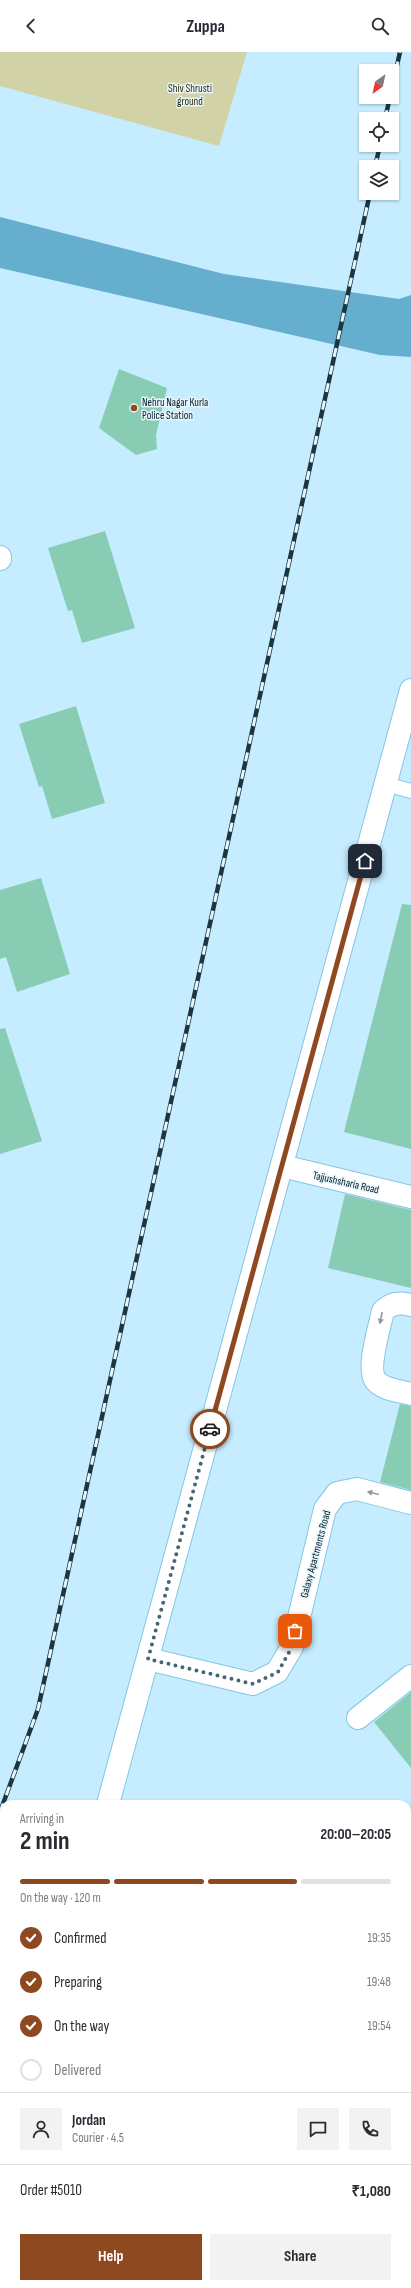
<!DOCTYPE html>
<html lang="en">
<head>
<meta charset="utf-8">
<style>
	body { margin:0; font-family:"Sofia Sans Condensed",sans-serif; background:#f2f2f3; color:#2b2b33; height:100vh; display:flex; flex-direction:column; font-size:15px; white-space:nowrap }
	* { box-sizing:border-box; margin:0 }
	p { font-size:13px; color:#7c7c81 }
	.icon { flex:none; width:22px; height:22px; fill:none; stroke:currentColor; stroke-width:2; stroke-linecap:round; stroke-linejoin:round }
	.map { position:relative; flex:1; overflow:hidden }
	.drawer { position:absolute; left:0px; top:1748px; width:411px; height:488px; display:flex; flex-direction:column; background:#fff; border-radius:12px 12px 0 0; box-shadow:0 1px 3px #0004 }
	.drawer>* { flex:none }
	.needle { width:26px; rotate:213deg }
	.controls { position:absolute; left:359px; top:12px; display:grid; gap:8px }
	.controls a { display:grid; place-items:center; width:40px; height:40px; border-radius:0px; background:#fff; box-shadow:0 1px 3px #0004; font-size:20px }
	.pin { position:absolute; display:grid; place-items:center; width:34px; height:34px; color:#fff; margin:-17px; border-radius:8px; box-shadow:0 2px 6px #0006 }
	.courier { position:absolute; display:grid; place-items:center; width:40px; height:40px; margin:-20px; border:3px solid #8f4921; border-radius:50%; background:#fff; color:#222; box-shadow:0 1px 5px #0007 }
	.overview em { font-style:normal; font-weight:700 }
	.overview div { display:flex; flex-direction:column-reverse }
	.overview { display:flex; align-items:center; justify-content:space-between; height:68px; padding:0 20px }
	h1 { font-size:26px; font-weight:700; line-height:30px }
	.bar { display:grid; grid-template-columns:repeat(4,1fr); gap:6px 4px; align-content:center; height:48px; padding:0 20px }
	.bar i { height:5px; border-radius:3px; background:#e1e1e2 }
	.bar .current { background:#8f4921 }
	.bar p { grid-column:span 4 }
	.line { display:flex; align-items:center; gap:10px; padding:0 20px; border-top:1px solid #e1e1e2 }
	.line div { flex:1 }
	.round { display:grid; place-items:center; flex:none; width:42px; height:42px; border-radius:0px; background:#f2f2f3 }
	ol { padding:0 20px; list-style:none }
	li { display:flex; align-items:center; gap:12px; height:44px }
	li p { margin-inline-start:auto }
	li .icon { padding:4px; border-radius:50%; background:#8f4921; color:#fff; stroke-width:4 }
	li:last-child { color:#7c7c81 }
	li i { width:22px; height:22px; border:2px solid #e1e1e2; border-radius:50% }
	.action { display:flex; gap:8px; margin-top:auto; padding:8px 20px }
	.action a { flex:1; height:46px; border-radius:0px; background:#8f4921; color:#fff; font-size:16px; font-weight:700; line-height:46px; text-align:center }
	.action a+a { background:#f2f2f3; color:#2b2b33 }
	header { display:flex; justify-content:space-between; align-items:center; height:52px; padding:0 20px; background:#fff; font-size:18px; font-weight:700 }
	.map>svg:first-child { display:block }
	.green { fill:#d2d2a7 }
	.water { fill:#65aece }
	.building { fill:#88cdb3 }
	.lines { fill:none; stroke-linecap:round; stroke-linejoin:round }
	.lane-casing { stroke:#85c6e4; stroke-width:16 }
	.street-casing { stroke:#85c6e4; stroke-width:24 }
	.lane { stroke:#fff; stroke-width:14 }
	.street { stroke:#fff; stroke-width:22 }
	.rail-casing { stroke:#1a3642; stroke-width:4.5 }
	.rail { stroke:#e8f5fb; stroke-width:3; stroke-dasharray:9; stroke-linecap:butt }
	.oneway { fill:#8e9a9f }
	.done { stroke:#476674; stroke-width:4; stroke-dasharray:0 7.2 }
	.route { stroke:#8f4921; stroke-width:5 }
	.poi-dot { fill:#8f4921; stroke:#e8f5fb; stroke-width:1.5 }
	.labels { text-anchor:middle; stroke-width:3; stroke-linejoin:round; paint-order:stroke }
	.park-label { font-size:11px; fill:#2e2e10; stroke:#e8f5fb }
	.poi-label { font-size:11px; fill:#031e29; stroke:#e8f5fb; text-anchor:start }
	.street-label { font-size:11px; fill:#031e29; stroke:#e8f5fb }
</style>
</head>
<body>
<header><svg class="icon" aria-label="back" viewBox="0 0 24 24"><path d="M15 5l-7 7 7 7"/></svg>Zuppa<svg class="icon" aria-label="search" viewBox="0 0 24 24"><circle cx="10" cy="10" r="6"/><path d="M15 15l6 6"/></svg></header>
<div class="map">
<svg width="411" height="2236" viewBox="0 0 411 2236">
	<rect width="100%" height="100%" fill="#c6ecff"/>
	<path class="green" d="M0 0H247L219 94 0 34Z
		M407 2121 411 2122V2236H188L191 2232H407Z"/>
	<path class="water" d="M0 165 224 222 399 247 411 243V305L380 303 0 216Z"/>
	<path class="building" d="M119 317 167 336 156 383 157 397 136 403 99 376Z
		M105 479 135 576 82 591 72 558 68 559 48 496Z
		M76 654 105 751 52 767 42 734 39 735 19 672Z
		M41 826 70 922 17 940 6 905 0 907V838Z
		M402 852 411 853V1097L344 1080Z
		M5 976 42 1089 0 1102V977Z
		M345 1142 411 1158V1236L328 1216Z
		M400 1352 411 1354V1438L380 1430Z
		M411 1640V1716L374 1670Z"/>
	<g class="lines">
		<defs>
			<path id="lane" d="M385 732 411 739"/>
			<path id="street" d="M0 505V507
				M282 1114 411 1145
				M411 1253C399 1250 392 1251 383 1259 380 1274 366 1317 376 1329 384 1338 400 1339 411 1342
				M148 1607 253 1632 277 1620 292 1595 325 1457 337 1441 357 1437 411 1451
				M358 1666 411 1624
				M108 1752 411 638
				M0 2031 4 2022
				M407 2085 411 2086"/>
		</defs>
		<use href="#lane" class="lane-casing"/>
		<use href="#street" class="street-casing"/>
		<use href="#lane" class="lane"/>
		<use href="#street" class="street"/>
		<defs>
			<path id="rail" d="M392 36 400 0
				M385 67 390 45
				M375 115 380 93
				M0 1760 38 1657 370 141"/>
		</defs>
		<use href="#rail" class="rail-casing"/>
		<use href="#rail" class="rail"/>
	</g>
	<defs><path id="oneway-solid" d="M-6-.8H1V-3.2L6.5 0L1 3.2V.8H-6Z"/></defs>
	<g class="oneway">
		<use href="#oneway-solid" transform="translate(381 1266) rotate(101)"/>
		<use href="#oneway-solid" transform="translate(373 1441) rotate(-166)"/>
	</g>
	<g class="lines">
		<path class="done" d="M210 1377 148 1607 253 1632 278 1620 292 1595 295 1579"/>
		<path class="route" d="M210 1377 365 809"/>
	</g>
	<circle class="poi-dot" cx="134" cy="356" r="4"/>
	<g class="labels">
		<g class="park-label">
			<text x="190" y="40">Shiv Shrusti<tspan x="190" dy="13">ground</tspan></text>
		</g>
		<g class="poi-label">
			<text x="142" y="354">Nehru Nagar Kurla<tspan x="142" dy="13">Police Station</tspan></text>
		</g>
		<g class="street-label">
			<text transform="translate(346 1130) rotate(13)" y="4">Tajjushsharia Road</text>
			<text transform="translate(315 1502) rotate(-75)" y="4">Galaxy Apartments Road</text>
		</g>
	</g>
</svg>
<div class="controls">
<a><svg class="needle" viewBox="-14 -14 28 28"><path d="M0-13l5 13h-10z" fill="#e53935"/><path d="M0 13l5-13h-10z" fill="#7c7c81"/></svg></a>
<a><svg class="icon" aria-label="locate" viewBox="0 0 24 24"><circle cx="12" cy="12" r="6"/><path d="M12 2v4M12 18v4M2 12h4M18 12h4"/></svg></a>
<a><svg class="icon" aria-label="layers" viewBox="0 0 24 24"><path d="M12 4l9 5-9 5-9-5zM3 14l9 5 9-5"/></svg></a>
</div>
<div class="pin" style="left:295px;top:1579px;background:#ea580c"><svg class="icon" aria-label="bag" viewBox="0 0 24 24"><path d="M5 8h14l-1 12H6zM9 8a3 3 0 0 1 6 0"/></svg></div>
<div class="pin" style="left:365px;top:809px;background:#1f2937"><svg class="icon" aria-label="home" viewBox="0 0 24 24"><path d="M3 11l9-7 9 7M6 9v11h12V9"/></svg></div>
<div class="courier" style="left:210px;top:1377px"><svg class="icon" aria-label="car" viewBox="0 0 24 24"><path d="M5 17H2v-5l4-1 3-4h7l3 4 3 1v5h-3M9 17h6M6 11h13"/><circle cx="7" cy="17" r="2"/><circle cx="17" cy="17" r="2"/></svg></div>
<section class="drawer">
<div class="overview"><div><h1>2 min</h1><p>Arriving in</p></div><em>20:00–20:05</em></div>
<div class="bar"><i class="current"></i><i class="current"></i><i class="current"></i><i></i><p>On the way · 120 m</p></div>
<ol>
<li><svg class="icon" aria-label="check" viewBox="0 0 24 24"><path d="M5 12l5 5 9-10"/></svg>Confirmed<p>19:35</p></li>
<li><svg class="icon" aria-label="check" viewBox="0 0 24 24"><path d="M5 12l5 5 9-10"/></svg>Preparing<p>19:48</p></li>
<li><svg class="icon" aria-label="check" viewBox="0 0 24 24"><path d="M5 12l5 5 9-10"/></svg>On the way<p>19:54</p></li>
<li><i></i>Delivered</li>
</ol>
<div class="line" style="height:72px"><a class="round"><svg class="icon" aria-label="person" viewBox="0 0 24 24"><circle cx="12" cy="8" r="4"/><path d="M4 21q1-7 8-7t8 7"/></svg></a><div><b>Jordan</b><p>Courier · 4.5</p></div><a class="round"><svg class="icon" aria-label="chat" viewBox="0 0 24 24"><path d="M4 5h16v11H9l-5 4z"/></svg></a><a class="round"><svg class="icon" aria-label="phone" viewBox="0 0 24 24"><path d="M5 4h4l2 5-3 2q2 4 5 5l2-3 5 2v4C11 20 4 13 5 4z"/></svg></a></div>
<div class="line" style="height:52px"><div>Order #5010</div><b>₹1,080</b></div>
<div class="action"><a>Help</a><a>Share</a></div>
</section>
</div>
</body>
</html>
